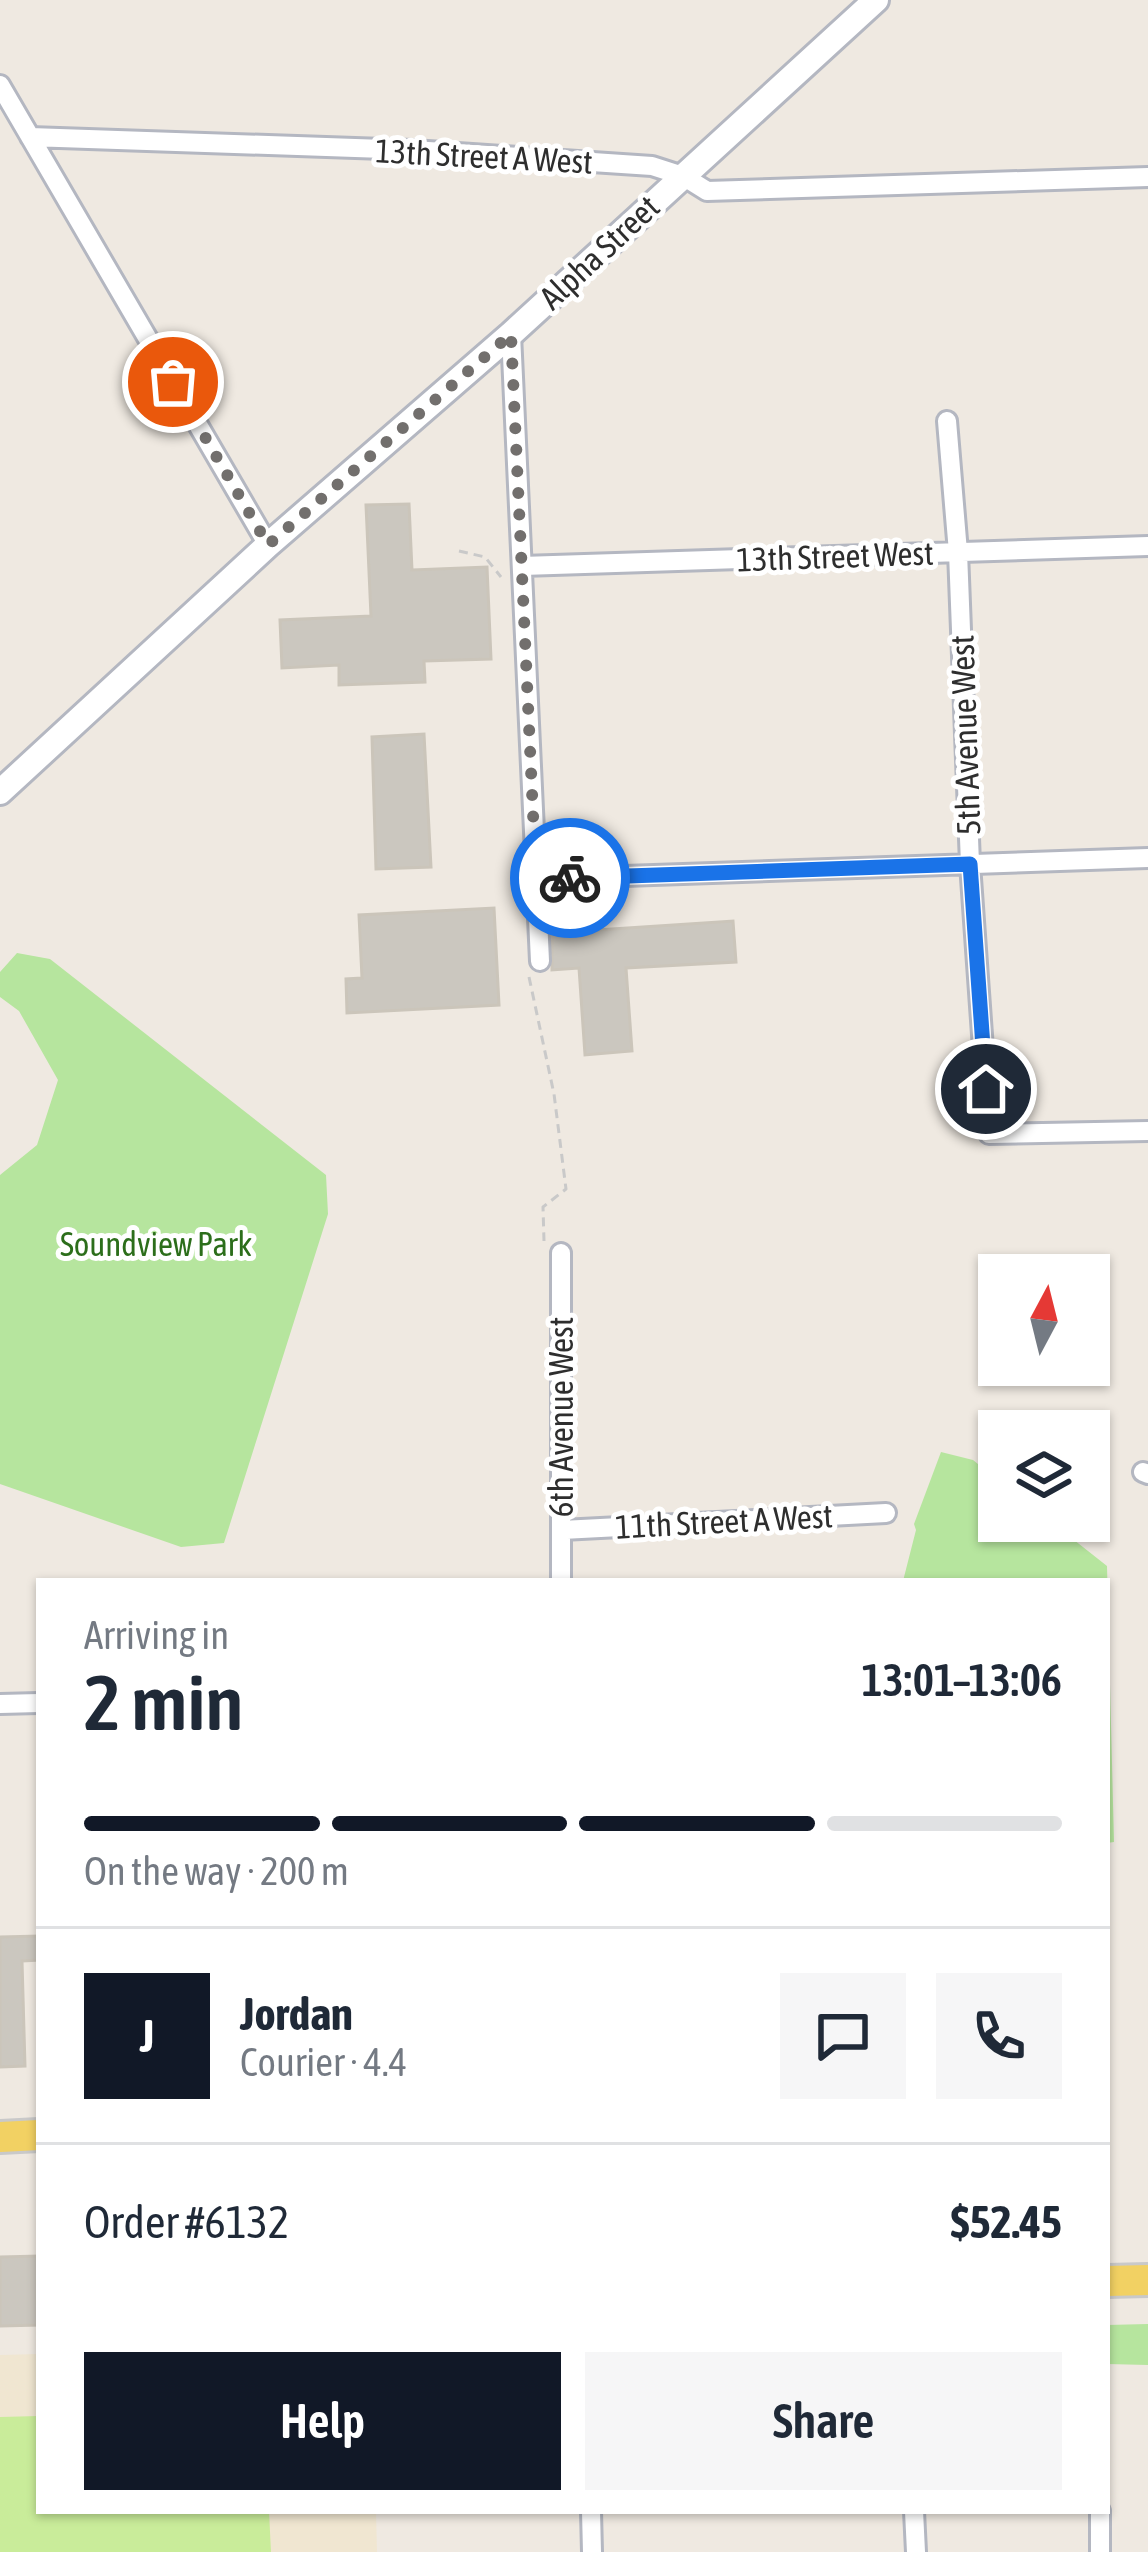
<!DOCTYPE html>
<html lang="en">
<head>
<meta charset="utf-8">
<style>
	body { margin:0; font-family:"Asap Condensed",sans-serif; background:#f6f6f7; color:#1f2937; height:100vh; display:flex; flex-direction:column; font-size:45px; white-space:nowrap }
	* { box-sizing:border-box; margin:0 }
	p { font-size:39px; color:#747a83 }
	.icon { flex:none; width:66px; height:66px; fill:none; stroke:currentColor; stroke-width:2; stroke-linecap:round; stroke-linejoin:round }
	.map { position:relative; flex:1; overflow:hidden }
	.drawer { position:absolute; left:36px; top:1578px; width:1074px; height:936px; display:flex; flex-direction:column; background:#fff; border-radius:0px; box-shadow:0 3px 9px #0004 }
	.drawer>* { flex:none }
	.needle { width:78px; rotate:7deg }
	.buttons { position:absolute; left:978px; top:1254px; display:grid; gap:24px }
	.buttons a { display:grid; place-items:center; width:132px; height:132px; border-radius:0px; background:#fff; box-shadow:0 3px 9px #0004; font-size:60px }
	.pin { position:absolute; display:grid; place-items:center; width:102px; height:102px; color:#fff; margin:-51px; border:6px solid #fff; border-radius:50%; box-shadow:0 3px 12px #0007 }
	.courier { position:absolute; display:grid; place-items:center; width:120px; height:120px; margin:-60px; border:9px solid #1a73e8; border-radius:50%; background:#fff; color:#222; box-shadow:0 3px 15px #0007 }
	.summary em { font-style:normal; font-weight:600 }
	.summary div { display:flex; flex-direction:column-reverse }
	.summary { display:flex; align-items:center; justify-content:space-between; height:204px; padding:0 48px }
	h1 { font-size:78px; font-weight:600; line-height:90px }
	.bar { display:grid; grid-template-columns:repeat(4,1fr); gap:18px 12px; align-content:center; height:144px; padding:0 48px }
	.bar i { height:15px; border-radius:9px; background:#e0e1e3 }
	.bar .current { background:#111827 }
	.bar p { grid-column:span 4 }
	.line { display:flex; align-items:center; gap:30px; padding:0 48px; border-top:3px solid #e0e1e3 }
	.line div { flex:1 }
	.round { display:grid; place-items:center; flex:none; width:126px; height:126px; border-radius:0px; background:#f6f6f7 }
	.primary-button { display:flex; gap:24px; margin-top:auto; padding:24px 48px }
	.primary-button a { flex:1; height:138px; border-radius:0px; background:#111827; color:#fff; font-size:48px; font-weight:600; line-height:138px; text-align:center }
	.primary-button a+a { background:#f6f6f7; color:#1f2937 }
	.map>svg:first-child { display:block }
	.education { fill:#f0e6d1 }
	.green { fill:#b6e59e }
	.pitch { fill:#c9ec9a }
	.building { fill:#cbc7bf; stroke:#cbc5ba; stroke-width:3 }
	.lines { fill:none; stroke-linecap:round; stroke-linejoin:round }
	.minor-casing { stroke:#b4b7c1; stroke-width:24 }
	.tertiary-casing { stroke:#b4b7c1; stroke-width:30 }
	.primary-casing { stroke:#c9c9c9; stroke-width:36 }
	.path { stroke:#c9c9c9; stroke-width:3; stroke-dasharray:9 6; stroke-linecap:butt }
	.minor { stroke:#fff; stroke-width:18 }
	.tertiary { stroke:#fff; stroke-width:24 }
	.primary { stroke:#f2d163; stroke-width:30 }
	.done { stroke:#726f6d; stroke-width:12; stroke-dasharray:0 21.6 }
	.route { stroke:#1a73e8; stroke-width:15 }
	.labels { text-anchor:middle; stroke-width:10; stroke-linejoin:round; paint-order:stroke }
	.street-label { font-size:33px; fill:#2e2e2e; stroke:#fff }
	.park-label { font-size:33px; fill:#2c6e1b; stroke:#fff }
</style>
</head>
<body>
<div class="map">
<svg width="1148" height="2552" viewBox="0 0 1148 2552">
	<rect width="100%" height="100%" fill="#efe9e1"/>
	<path class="education" d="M39 2354V2511H376L377 2552H0V2355Z"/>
	<path class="green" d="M17 953 50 959 326 1175 328 1214 224 1543 181 1547 0 1484V1175L37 1145 58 1080 19 1011 0 997V972Z
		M941 1452 973 1460 999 1481V1521H1050L1107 1566 1114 1842 1107 1843V1581H903L916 1530 914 1524Z
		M1148 2324V2365L1107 2364V2325Z"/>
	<path class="pitch" d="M39 2416V2511H269L271 2552H0V2417Z"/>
	<path class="building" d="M409 504 412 570 487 567 491 659 424 661 425 682 339 685V665L282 668 280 620 371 616 366 505Z
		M424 734 431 867 376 869 372 737Z
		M494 908 499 1005 347 1013 346 979 362 978 359 915Z
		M733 921 736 962 626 968 632 1051 585 1055 579 968 552 970V933Z
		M39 1936V1960L22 1961 25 2066 0 2067V1937Z
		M39 2256V2325L0 2326V2257Z"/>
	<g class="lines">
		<defs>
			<path id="minor" d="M0 85 268 545
				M30 137 413 150 652 166 683 176 707 191 1148 177
				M511 334 540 961
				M947 421 958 552 970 864 989 1134 1148 1131
				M522 566 1148 546
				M536 879 1148 858
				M1143 1472 1148 1474
				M562 1530 886 1513
				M561 1581V1253
				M0 1704 39 1703
				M591 2511 592 2552
				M914 2511 916 2552
				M1100 2511V2552"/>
			<path id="tertiary" d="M0 792 268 545 511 334 876 0"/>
			<path id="primary" d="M0 2137 39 2135
				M1107 2281 1148 2280"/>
		</defs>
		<use href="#minor" class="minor-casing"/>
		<use href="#tertiary" class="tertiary-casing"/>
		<use href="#primary" class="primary-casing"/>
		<path class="path" d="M459 551 485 557 501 577
			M529 977 554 1094 566 1189 543 1207 544 1241"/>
		<use href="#minor" class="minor"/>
		<use href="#tertiary" class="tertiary"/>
		<use href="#primary" class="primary"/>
	</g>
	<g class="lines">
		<path class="done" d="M173 382 268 545 511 334 536 879 570 878"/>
		<path class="route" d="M570 878 970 864 986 1089"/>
	</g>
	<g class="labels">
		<g class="street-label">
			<text transform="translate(484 156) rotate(3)" y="12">13th Street A West</text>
			<text transform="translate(599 252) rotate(-43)" y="12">Alpha Street</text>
			<text transform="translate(835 556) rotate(-2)" y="12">13th Street West</text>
			<text transform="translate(965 735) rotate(-92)" y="12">5th Avenue West</text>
			<text transform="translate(561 1417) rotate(-90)" y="12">6th Avenue West</text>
			<text transform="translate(724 1521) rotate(-3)" y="12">11th Street A West</text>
		</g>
		<g class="park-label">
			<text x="156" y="1256">Soundview Park</text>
		</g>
	</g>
</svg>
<div class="buttons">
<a><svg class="needle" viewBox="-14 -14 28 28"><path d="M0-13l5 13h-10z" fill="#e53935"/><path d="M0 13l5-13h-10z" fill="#747a83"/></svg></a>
<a><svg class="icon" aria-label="layers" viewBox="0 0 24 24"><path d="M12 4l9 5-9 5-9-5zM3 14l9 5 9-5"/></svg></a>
</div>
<div class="pin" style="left:173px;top:382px;background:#ea580c"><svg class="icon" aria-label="bag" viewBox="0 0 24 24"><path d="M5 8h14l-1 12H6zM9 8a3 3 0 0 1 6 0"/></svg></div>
<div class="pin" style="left:986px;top:1089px;background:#1f2937"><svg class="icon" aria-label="home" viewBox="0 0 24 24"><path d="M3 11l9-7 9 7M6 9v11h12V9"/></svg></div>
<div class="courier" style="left:570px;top:878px"><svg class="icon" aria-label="bike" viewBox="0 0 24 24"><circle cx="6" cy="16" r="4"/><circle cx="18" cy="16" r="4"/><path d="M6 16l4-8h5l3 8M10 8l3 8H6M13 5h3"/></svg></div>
<section class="drawer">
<div class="summary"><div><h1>2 min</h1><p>Arriving in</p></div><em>13:01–13:06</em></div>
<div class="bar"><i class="current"></i><i class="current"></i><i class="current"></i><i></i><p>On the way · 200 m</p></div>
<div class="line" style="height:216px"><b class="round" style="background:#111827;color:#fff">J</b><div><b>Jordan</b><p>Courier · 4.4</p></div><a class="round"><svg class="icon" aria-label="chat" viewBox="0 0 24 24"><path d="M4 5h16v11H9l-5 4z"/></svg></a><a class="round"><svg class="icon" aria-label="phone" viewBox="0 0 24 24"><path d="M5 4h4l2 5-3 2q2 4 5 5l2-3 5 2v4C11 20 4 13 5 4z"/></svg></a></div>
<div class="line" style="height:156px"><div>Order #6132</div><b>$52.45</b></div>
<div class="primary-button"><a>Help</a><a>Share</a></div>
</section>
</div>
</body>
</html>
